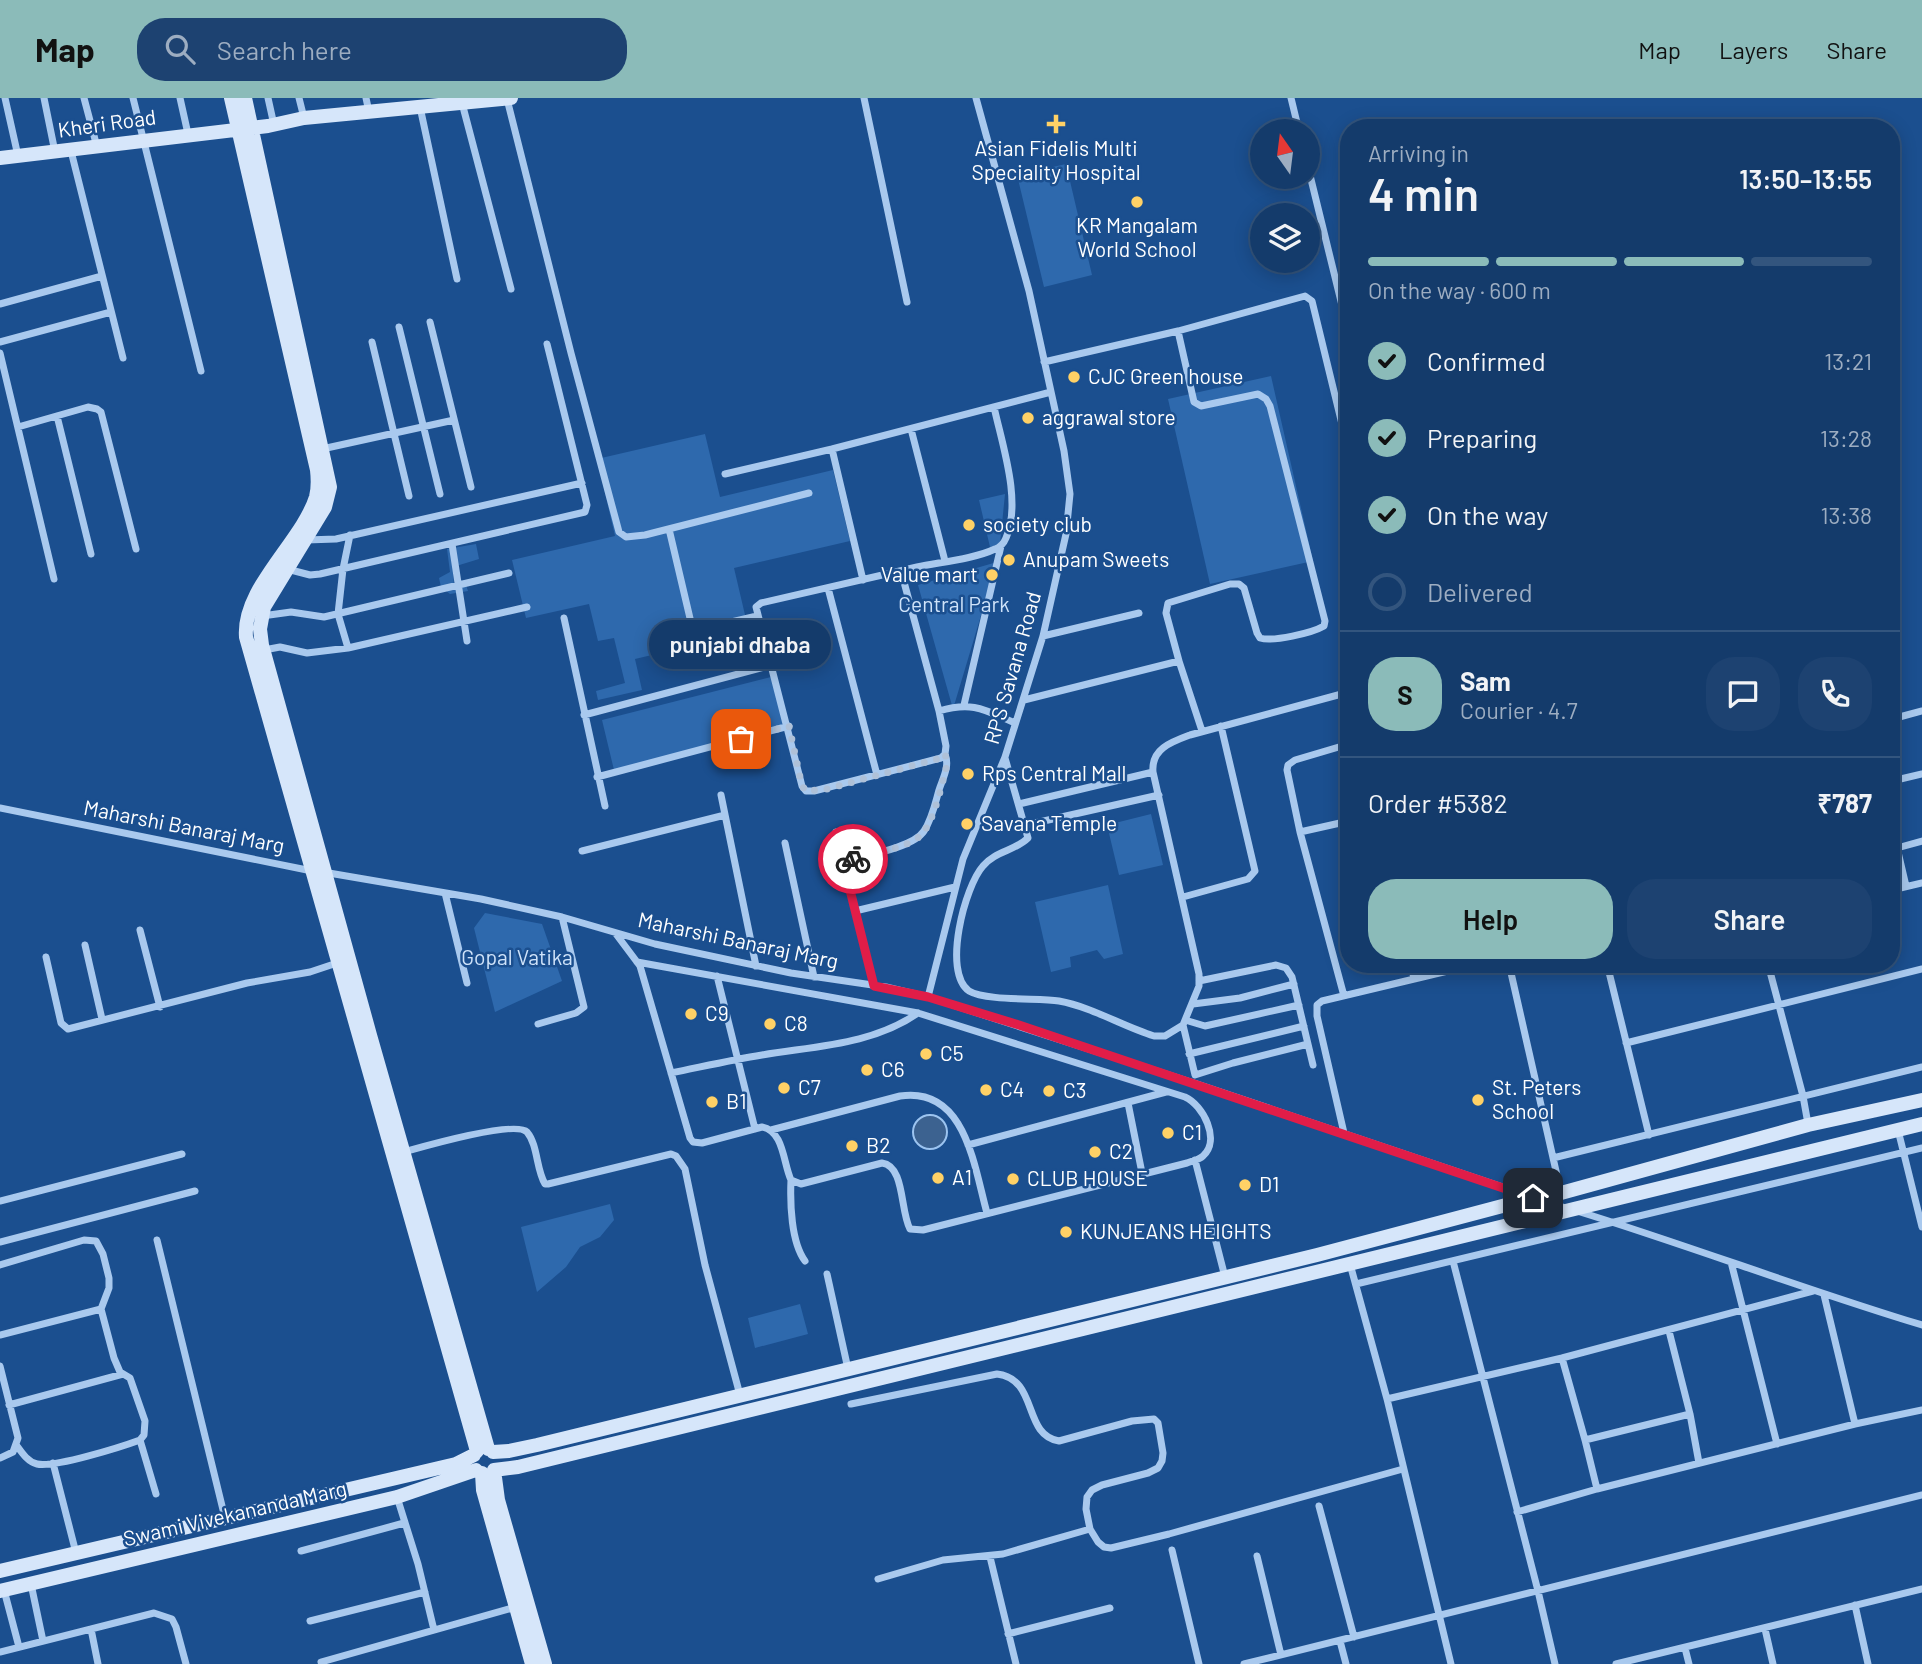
<!DOCTYPE html>
<html lang="en">
<head>
<meta charset="utf-8">
<style>
	body { margin:0; font-family:Barlow,sans-serif; background:#1d4271; color:#f1f3f6; height:100vh; display:flex; flex-direction:column; font-size:26px; white-space:nowrap }
	* { box-sizing:border-box; margin:0 }
	p { font-size:23px; color:#9dadc1 }
	.icon { flex:none; width:38px; height:38px; fill:none; stroke:currentColor; stroke-width:2; stroke-linecap:round; stroke-linejoin:round }
	.map { position:relative; flex:1; overflow:hidden }
	.side { position:absolute; left:1340px; top:21px; width:560px; height:854px; display:flex; flex-direction:column; background:#143b6b; border-radius:28px; box-shadow:0 4px 18px #0003,0 0 0 2px #33557e }
	.side>* { flex:none }
	.needle { width:46px; rotate:346deg }
	.controls { position:absolute; left:1250px; top:21px; display:grid; gap:14px }
	.controls a { display:grid; place-items:center; width:70px; height:70px; border-radius:50%; background:#143b6b; box-shadow:0 4px 18px #0003,0 0 0 2px #33557e; font-size:35px }
	.pin { position:absolute; display:grid; place-items:center; width:60px; height:60px; color:#fff; margin:-30px; border-radius:14px; box-shadow:0 4px 10px #0006 }
	.courier { position:absolute; display:grid; place-items:center; width:70px; height:70px; margin:-35px; border:5px solid #e11d48; border-radius:50%; background:#fff; color:#222; box-shadow:0 2px 9px #0007 }
	.bubble { position:absolute; height:49px; border-radius:24px; background:#143b6b; box-shadow:0 4px 18px #0003,0 0 0 2px #33557e; font-size:23px; font-weight:600; line-height:49px; text-align:center }
	.summary em { font-style:normal; font-weight:600 }
	.summary div { display:flex; flex-direction:column-reverse }
	.summary { display:flex; align-items:center; justify-content:space-between; height:119px; padding:0 28px }
	h1 { font-size:46px; font-weight:600; line-height:52px }
	.bar { display:grid; grid-template-columns:repeat(4,1fr); gap:10px 7px; align-content:center; height:84px; padding:0 28px }
	.bar i { height:9px; border-radius:5px; background:#33557e }
	.bar .on { background:#8bbbb9 }
	.bar p { grid-column:span 4 }
	.line { display:flex; align-items:center; gap:18px; padding:0 28px; border-top:2px solid #33557e }
	.line div { flex:1 }
	.round { display:grid; place-items:center; flex:none; width:74px; height:74px; border-radius:28px; background:#1d4271 }
	ol { padding:0 28px; list-style:none }
	li { display:flex; align-items:center; gap:21px; height:77px }
	li p { margin-inline-start:auto }
	li .icon { padding:7px; border-radius:50%; background:#8bbbb9; color:#111; stroke-width:4 }
	li:last-child { color:#9dadc1 }
	li i { width:38px; height:38px; border:4px solid #33557e; border-radius:50% }
	.action { display:flex; gap:14px; margin-top:auto; padding:14px 28px }
	.action a { flex:1; height:80px; border-radius:28px; background:#8bbbb9; color:#111; font-size:28px; font-weight:600; line-height:80px; text-align:center }
	.action a+a { background:#1d4271; color:#f1f3f6 }
	header { display:flex; align-items:center; gap:42px; box-sizing:border-box; height:98px; padding:0 35px; background:#8bbbb9; color:#111 }
	header strong { font-size:33px }
	nav { display:flex; gap:38px; margin-inline-start:auto; font-size:24px }
	.search { width:490px; height:63px; background:#1d4271; display:flex; align-items:center; gap:18px; box-sizing:border-box; padding:0 24px; border-radius:28px; color:#9dadc1; font-size:26px }
	.map>svg:first-child { display:block }
	.green { fill:#2e69ad }
	.water { fill:#3c6290; stroke:#9cc4f0; stroke-width:2 }
	.lines { fill:none; stroke-linecap:round; stroke-linejoin:round }
	.street { stroke:#a9c9ee; stroke-width:7 }
	.secondary { stroke:#d6e6fa; stroke-width:14 }
	.done { stroke:#afc1d8; stroke-width:7; stroke-dasharray:0 12.6 }
	.route { stroke:#e11d48; stroke-width:9 }
	.poi-dot { fill:#ffd166; stroke:#1b4f8f; stroke-width:2.5 }
	.labels { text-anchor:middle; stroke-width:5; stroke-linejoin:round; paint-order:stroke }
	.street-label { font-size:21px; fill:#fff; stroke:#1b4f8f }
	.poi-label { font-size:21px; fill:#fff; stroke:#1b4f8f; text-anchor:start }
	.park-label { font-size:21px; fill:#cfe3fa; stroke:#1b4f8f }
</style>
</head>
<body>
<header>
<strong>Map</strong>
<div class="search"><svg class="icon" aria-label="search" viewBox="0 0 24 24"><circle cx="10" cy="10" r="6"/><path d="M15 15l6 6"/></svg>Search here</div>
<nav><a>Map</a><a>Layers</a><a>Share</a></nav>
</header>
<div class="map">
<svg width="1922" height="1566" viewBox="0 0 1922 1566">
	<rect width="100%" height="100%" fill="#1b4f8f"/>
	<path class="green" d="M1066 66 1092 177 1044 189 1017 77Z
		M1271 278 1313 463 1210 486 1168 301Z
		M705 336 720 399 833 372 850 443 734 470 749 534 635 561 642 592 598 602 596 593 625 585 614 540 598 543 589 506 526 520 512 462 615 438 597 361Z
		M1005 396 1000 446 990 449 979 402Z
		M476 446 479 461 453 469 454 489 466 487 468 493 450 496 441 489 439 480 450 474 447 451Z
		M997 464 953 611 918 487Z
		M771 579 784 628 614 672 602 622Z
		M1151 716 1163 767 1119 777 1107 727Z
		M1108 787 1123 856 1104 861 1097 852 1070 859 1071 869 1051 874 1035 804Z
		M485 815 542 826 562 883 495 914 474 830Z
		M610 1106 614 1122 600 1139 580 1149 566 1169 537 1194 521 1129Z
		M800 1206 808 1236 755 1250 748 1220Z"/>
	<path class="water" d="M913 1034a17 17 0 1 1 34 0a17 17 0 1 1-34 0Z"/>
	<g class="lines">
		<path class="street" d="M5 0 18 58
			M44 0 55 54
			M84 0 97 49
			M133 0 201 273
			M180 0 188 36
			M268 0 274 27
			M299 0 304 20
			M366 0 369 14
			M864 0 907 204
			M1291 0 1299 33
			M507 1 571 255 619 434 626 439 645 437 809 395
			M462 5 511 191
			M420 9 457 181
			M71 53 123 260
			M1307 65 1349 236
			M0 206 102 178
			M430 224 471 389
			M399 229 440 396
			M1178 233 1194 304 1201 308 1258 296 1266 301 1270 308 1325 523 1324 528C1312 535 1273 544 1260 540L1257 535 1244 490 1239 486H1230L1168 505 1166 515 1179 563
			M0 244 111 214
			M372 244 409 398
			M0 255 54 481
			M1044 264 1178 233 1305 198 1312 203 1349 355
			M57 318 91 456
			M18 329 88 309 97 311 101 314 136 451
			M911 331 945 463
			M322 351 454 322
			M832 351 863 482
			M725 376 832 351 1051 294
			M669 431 693 533
			M306 442 336 441 582 385
			M452 446 467 543
			M287 471 310 477 320 476 585 414 587 407 547 246
			M901 473 939 613 946 648 945 656 941 660 814 693H806L802 688 756 509 761 505C813 493 865 481 917 469 941 464 974 461 995 451 1001 449 1004 445 1006 440 1022 404 1002 346 994 309
			M828 490 877 677
			M262 518 291 514 324 519 509 475
			M564 520 605 708
			M1043 538 1139 515
			M654 542 757 518
			M348 550 338 516 343 471 350 437
			M264 552 280 549 307 555 348 550 527 509
			M1024 602 1179 563 1202 633
			M964 607 1001 448
			M939 613C973 603 985 612 1015 625
			M584 617 772 567
			M1892 621 1922 613
			M1005 660 1028 740C1015 753 995 753 983 768 965 788 942 874 969 893 986 903 1037 900 1059 903 1092 909 1122 928 1154 938H1165L1183 927
			M597 679 789 628
			M1892 683 1922 676
			M721 697 756 868
			M1019 706 1153 674
			M0 710 312 773
			M1026 727 1159 697
			M1892 728 1906 788
			M836 734 874 888
			M1300 734 1349 723
			M785 745 814 879
			M1897 750 1922 743
			M582 753 725 717
			M843 764C863 758 913 750 924 733 932 721 935 706 939 692 943 680 950 668 945 656
			M323 774 481 801 562 819 655 846 791 875 886 889 928 899 1197 986 1529 1098
			M1892 792 1922 785
			M445 795 467 885
			M1183 799 1248 781 1255 773 1221 628
			M855 813 955 789
			M140 832 160 909
			M616 836 640 868 690 1040 693 1044 702 1045 762 1029C784 1033 783 1065 791 1082L801 1086 882 1065C905 1068 900 1113 910 1131L923 1132 1187 1065C1192 1063 1199 1062 1203 1058 1221 1042 1203 1007 1185 999L918 915 637 864
			M85 847 102 921
			M46 859 61 925 68 931 247 885 310 874 337 865
			M1411 866 1414 881
			M1509 866 1561 1095
			M1607 866 1649 1037
			M1768 866 1803 998 1808 1026
			M717 878 755 1031
			M1199 883 1276 867 1286 870 1292 879 1313 967
			M1344 898 1300 734 1287 672 1288 667 1295 662 1349 646
			M928 899 963 761 1005 659 1043 538 1066 436 1070 396 1064 353 1029 193 976 0
			M1193 906 1240 900 1294 886
			M1185 922 1205 928 1299 907
			M538 926 576 915 584 909 562 819
			M1626 945 1922 871
			M1308 946 1233 965 1195 977 1183 927 1199 888V876L1153 674C1151 651 1171 644 1190 637L1349 594
			M1189 956 1304 928
			M671 975C701 969 731 962 762 957 815 948 872 947 918 915
			M1128 1005 1142 1075
			M771 1032 900 998C966 988 974 1069 987 1115
			M1898 1032 1922 1129
			M1344 1035 1317 918V907L1322 903 1477 866
			M968 1047 1166 994
			M404 1054C422 1049 515 1022 527 1034 538 1047 536 1071 545 1086H548L671 1056 676 1058 685 1071 705 1167 740 1297
			M1553 1060 1922 969
			M1195 1062 1225 1179
			M791 1082C790 1105 791 1144 805 1163
			M1540 1102 1566 1110
			M0 1103 182 1056
			M1577 1113C1693 1149 1806 1192 1922 1227
			M157 1142 225 1420
			M0 1144 195 1093
			M1453 1163 1538 1493 1555 1566
			M1731 1164 1777 1346
			M1350 1166 1387 1301 1451 1566
			M0 1167 84 1142 96 1143 103 1156 109 1180V1190L101 1211 114 1260 120 1274 130 1280 145 1323 144 1337 140 1342C121 1349 54 1370 37 1366 28 1364 22 1355 17 1348
			M827 1176 848 1271
			M1356 1186 1922 1050
			M1824 1197 1855 1326
			M1669 1233 1690 1316 1585 1342 1597 1391 1855 1326 1922 1312
			M0 1237 101 1211
			M1562 1260 1585 1342
			M0 1268 18 1340 13 1354 0 1360
			M1387 1301 1562 1260 1813 1193
			M851 1306 997 1276C1039 1281 1022 1337 1059 1343L1132 1323 1154 1321 1158 1325 1163 1355 1162 1363 1158 1370 1148 1375 1102 1387 1092 1392 1087 1399 1086 1411 1090 1431 1098 1444 1104 1449 1111 1450 1169 1436 1403 1371
			M9 1307 123 1276
			M1690 1316 1699 1365
			M140 1342 156 1396
			M53 1365 76 1455
			M397 1399 418 1466 434 1532
			M1319 1408 1354 1539
			M1517 1414 1597 1391
			M1172 1452 1199 1566
			M301 1453 404 1425
			M1257 1458 1281 1557
			M990 1459 1016 1566
			M878 1481 943 1462 1003 1456 1090 1431
			M31 1486 43 1543
			M4 1492 19 1549
			M1855 1507 1868 1566
			M310 1523 425 1494
			M91 1531 98 1566
			M1765 1531 1773 1566
			M1008 1536 1110 1510
			M1340 1543 1346 1566
			M1685 1550 1689 1566
			M0 1554 154 1515 172 1521 176 1529 186 1566
			M321 1564 516 1509
			M1244 1566 1922 1397
			M1616 1566 1922 1491"/>
		<path class="secondary" d="M231 0 317 372C318 381 318 391 316 399 302 444 242 490 246 539L477 1353
			M245 0 330 389 325 409 264 509 260 531 262 547 370 937 488 1351
			M0 60 268 28 304 20 511 0
			M493 1354 509 1353 537 1347 1317 1157 1533 1100 1561 1095 1808 1027 1922 1002
			M482 1375 483 1392 532 1566
			M0 1473 456 1366 474 1357
			M0 1493 397 1399 476 1372
			M545 1566 498 1402 494 1372 518 1369 1922 1026"/>
	</g>
	<g class="lines">
		<path class="done" d="M741 641 789 628 802 688 806 693 827 691 941 660 945 656 947 663 946 671C941 689 934 724 921 737 908 750 871 756 853 761"/>
		<path class="route" d="M853 761 843 764 874 888 928 899 1019 927 1533 1100"/>
	</g>
	<g class="poi-dot">
		<path d="M1052.5 15.5h7v7h7v7h-7v7h-7v-7h-7v-7h7z"/>
		<circle cx="1137" cy="104" r="7"/>
		<circle cx="1074" cy="279" r="7"/>
		<circle cx="1028" cy="320" r="7"/>
		<circle cx="969" cy="427" r="7"/>
		<circle cx="1009" cy="462" r="7"/>
		<circle cx="992" cy="477" r="7"/>
		<circle cx="968" cy="676" r="7"/>
		<circle cx="967" cy="726" r="7"/>
		<circle cx="691" cy="916" r="7"/>
		<circle cx="770" cy="926" r="7"/>
		<circle cx="926" cy="956" r="7"/>
		<circle cx="867" cy="972" r="7"/>
		<circle cx="784" cy="990" r="7"/>
		<circle cx="986" cy="992" r="7"/>
		<circle cx="1049" cy="993" r="7"/>
		<circle cx="1478" cy="1002" r="7"/>
		<circle cx="712" cy="1004" r="7"/>
		<circle cx="1168" cy="1035" r="7"/>
		<circle cx="852" cy="1048" r="7"/>
		<circle cx="1095" cy="1054" r="7"/>
		<circle cx="938" cy="1080" r="7"/>
		<circle cx="1013" cy="1081" r="7"/>
		<circle cx="1245" cy="1087" r="7"/>
		<circle cx="1066" cy="1134" r="7"/>
	</g>
	<g class="labels">
		<g class="street-label">
			<text transform="translate(107 26) rotate(-8)" y="7">Kheri Road</text>
			<text transform="translate(1013 570) rotate(-74)" y="7">RPS Savana Road</text>
			<text transform="translate(184 729) rotate(11)" y="7">Maharshi Banaraj Marg</text>
			<text transform="translate(738 843) rotate(12)" y="7">Maharshi Banaraj Marg</text>
			<text transform="translate(235 1416) rotate(-13)" y="7">Swami Vivekananda Marg</text>
		</g>
		<g class="poi-label">
			<text x="1056" y="58" text-anchor="middle">Asian Fidelis Multi<tspan x="1056" dy="24">Speciality Hospital</tspan></text>
			<text x="1137" y="135" text-anchor="middle">KR Mangalam<tspan x="1137" dy="24">World School</tspan></text>
			<text x="1088" y="286">CJC Green house</text>
			<text x="1042" y="327">aggrawal store</text>
			<text x="983" y="434">society club</text>
			<text x="1023" y="469">Anupam Sweets</text>
			<text x="978" y="484" text-anchor="end">Value mart</text>
			<text x="982" y="683">Rps Central Mall</text>
			<text x="981" y="733">Savana Temple</text>
			<text x="705" y="923">C9</text>
			<text x="784" y="933">C8</text>
			<text x="940" y="963">C5</text>
			<text x="881" y="979">C6</text>
			<text x="798" y="997">C7</text>
			<text x="1492" y="997">St. Peters<tspan x="1492" dy="24">School</tspan></text>
			<text x="1000" y="999">C4</text>
			<text x="1063" y="1000">C3</text>
			<text x="726" y="1011">B1</text>
			<text x="1182" y="1042">C1</text>
			<text x="866" y="1055">B2</text>
			<text x="1109" y="1061">C2</text>
			<text x="952" y="1087">A1</text>
			<text x="1027" y="1088">CLUB HOUSE</text>
			<text x="1259" y="1094">D1</text>
			<text x="1080" y="1141">KUNJEANS HEIGHTS</text>
		</g>
		<g class="park-label">
			<text x="954" y="514">Central Park</text>
			<text x="517" y="867">Gopal Vatika</text>
		</g>
	</g>
</svg>
<div class="controls">
<a><svg class="needle" viewBox="-14 -14 28 28"><path d="M0-13l5 13h-10z" fill="#e53935"/><path d="M0 13l5-13h-10z" fill="#9dadc1"/></svg></a>
<a><svg class="icon" aria-label="layers" viewBox="0 0 24 24"><path d="M12 4l9 5-9 5-9-5zM3 14l9 5 9-5"/></svg></a>
</div>
<div class="pin" style="left:741px;top:641px;background:#ea580c"><svg class="icon" aria-label="bag" viewBox="0 0 24 24"><path d="M5 8h14l-1 12H6zM9 8a3 3 0 0 1 6 0"/></svg></div>
<div class="pin" style="left:1533px;top:1100px;background:#1f2937"><svg class="icon" aria-label="home" viewBox="0 0 24 24"><path d="M3 11l9-7 9 7M6 9v11h12V9"/></svg></div>
<div class="courier" style="left:853px;top:761px"><svg class="icon" aria-label="bike" viewBox="0 0 24 24"><circle cx="6" cy="16" r="4"/><circle cx="18" cy="16" r="4"/><path d="M6 16l4-8h5l3 8M10 8l3 8H6M13 5h3"/></svg></div>
<div class="bubble" style="left:649px;top:522px;width:182px">punjabi dhaba</div>
<section class="side">
<div class="summary"><div><h1>4 min</h1><p>Arriving in</p></div><em>13:50–13:55</em></div>
<div class="bar"><i class="on"></i><i class="on"></i><i class="on"></i><i></i><p>On the way · 600 m</p></div>
<ol>
<li><svg class="icon" aria-label="check" viewBox="0 0 24 24"><path d="M5 12l5 5 9-10"/></svg>Confirmed<p>13:21</p></li>
<li><svg class="icon" aria-label="check" viewBox="0 0 24 24"><path d="M5 12l5 5 9-10"/></svg>Preparing<p>13:28</p></li>
<li><svg class="icon" aria-label="check" viewBox="0 0 24 24"><path d="M5 12l5 5 9-10"/></svg>On the way<p>13:38</p></li>
<li><i></i>Delivered</li>
</ol>
<div class="line" style="height:126px"><b class="round" style="background:#8bbbb9;color:#111">S</b><div><b>Sam</b><p>Courier · 4.7</p></div><a class="round"><svg class="icon" aria-label="chat" viewBox="0 0 24 24"><path d="M4 5h16v11H9l-5 4z"/></svg></a><a class="round"><svg class="icon" aria-label="phone" viewBox="0 0 24 24"><path d="M5 4h4l2 5-3 2q2 4 5 5l2-3 5 2v4C11 20 4 13 5 4z"/></svg></a></div>
<div class="line" style="height:91px"><div>Order #5382</div><b>₹787</b></div>
<div class="action"><a>Help</a><a>Share</a></div>
</section>
</div>
</body>
</html>
